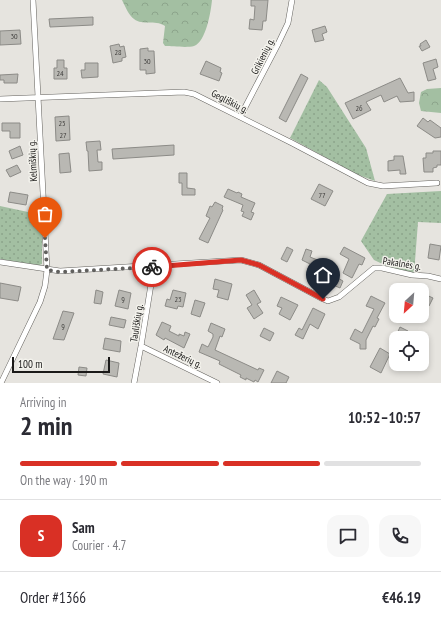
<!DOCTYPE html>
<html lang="en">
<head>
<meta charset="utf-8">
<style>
	body { margin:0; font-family:"PT Sans Narrow",sans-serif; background:#f7f7f7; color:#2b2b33; height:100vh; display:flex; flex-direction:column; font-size:15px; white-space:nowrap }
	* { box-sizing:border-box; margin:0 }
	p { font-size:13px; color:#7c7c81 }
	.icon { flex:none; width:22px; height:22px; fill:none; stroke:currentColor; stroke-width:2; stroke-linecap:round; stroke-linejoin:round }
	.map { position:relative; height:383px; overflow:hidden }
	.sheet { display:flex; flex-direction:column; background:#fff; flex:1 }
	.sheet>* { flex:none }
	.needle { width:26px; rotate:206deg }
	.controls { position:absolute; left:389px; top:283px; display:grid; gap:8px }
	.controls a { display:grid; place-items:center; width:40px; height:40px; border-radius:8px; background:#fff; box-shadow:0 2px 6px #0003; font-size:20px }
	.scale { position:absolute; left:12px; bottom:10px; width:98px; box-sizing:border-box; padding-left:4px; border:2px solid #1a1918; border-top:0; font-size:11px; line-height:14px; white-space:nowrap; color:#1a1918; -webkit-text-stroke:3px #f3f2ec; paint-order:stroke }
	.pin { position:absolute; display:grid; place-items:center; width:34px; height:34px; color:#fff; margin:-41px -17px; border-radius:50% 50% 50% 0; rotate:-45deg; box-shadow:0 0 4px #0007 }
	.pin .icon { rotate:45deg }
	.courier { position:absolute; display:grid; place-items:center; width:40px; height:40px; margin:-20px; border:3px solid #d93025; border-radius:50%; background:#fff; color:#222; box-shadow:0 1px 5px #0007 }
	.overview em { font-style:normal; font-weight:600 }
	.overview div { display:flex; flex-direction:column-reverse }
	.overview { display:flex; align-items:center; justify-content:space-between; height:68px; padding:0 20px }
	h1 { font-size:26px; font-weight:600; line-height:30px }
	.bar { display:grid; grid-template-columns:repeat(4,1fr); gap:6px 4px; align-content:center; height:48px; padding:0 20px }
	.bar i { height:5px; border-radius:3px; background:#e1e1e2 }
	.bar .selected { background:#d93025 }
	.bar p { grid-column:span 4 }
	.line { display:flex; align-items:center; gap:10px; padding:0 20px; border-top:1px solid #e1e1e2 }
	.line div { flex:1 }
	.round { display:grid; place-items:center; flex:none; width:42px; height:42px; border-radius:12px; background:#f7f7f7 }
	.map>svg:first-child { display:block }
	.green { fill:url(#green-dots) }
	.forest { fill:url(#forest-crowns) }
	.building { fill:#b9b8b3; stroke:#8c8b87 }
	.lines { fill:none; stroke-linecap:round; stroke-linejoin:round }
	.minor-casing { stroke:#63615d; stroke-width:6 }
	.minor { stroke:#fff; stroke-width:5 }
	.done { stroke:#61605e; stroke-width:4; stroke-dasharray:0 7.2 }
	.route { stroke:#d93025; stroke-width:5 }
	.labels { text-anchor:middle; stroke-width:3; stroke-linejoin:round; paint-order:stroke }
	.number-label { font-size:8px; fill:#42413f }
	.street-label { font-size:10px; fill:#1a1918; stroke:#f3f2ec }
</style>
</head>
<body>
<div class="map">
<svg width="441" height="383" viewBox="0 0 441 383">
	<defs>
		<pattern id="green-dots" width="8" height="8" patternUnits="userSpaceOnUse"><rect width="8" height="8" fill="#a3bfa2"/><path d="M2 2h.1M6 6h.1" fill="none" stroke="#8ca48b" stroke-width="1.8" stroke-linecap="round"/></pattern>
		<pattern id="forest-crowns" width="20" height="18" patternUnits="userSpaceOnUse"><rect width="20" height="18" fill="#a3bfa2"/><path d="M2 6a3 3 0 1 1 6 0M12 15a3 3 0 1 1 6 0" fill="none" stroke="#8ca48b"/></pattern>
	</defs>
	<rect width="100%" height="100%" fill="#e6e4df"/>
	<path class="green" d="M319 80 327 87 366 148 375 181 356 174 290 138Z
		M441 191V223L418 222 414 274 389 267 374 260 361 241 387 194Z
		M0 206 42 215V264L37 266 0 259Z"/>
	<path class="forest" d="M122 0H212C211 11 206 42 194 46 187 48 172 46 165 46L163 43 165 26C154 19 143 26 134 19 129 16 125 6 122 0Z
		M441 88V113L421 111 419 103 421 92 427 89Z"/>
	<path class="building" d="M251 0H268L266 21H263L262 30 249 29 250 19 254 20 255 6H251Z
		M93 17V25L50 27 49 19Z
		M325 26 327 32 322 34 324 40 315 42 312 30Z
		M20 30 21 44 0 45V31Z
		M426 40 430 47 422 51 419 46H421L420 44Z
		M119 44 120 47 124 46 126 57 122 58V61L113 63 110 46Z
		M148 48V51H154L155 73 146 74V70H140V49Z
		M436 59 438 67 433 69 436 79 428 81 423 63Z
		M57 60H64V68H67V79H54V68H57Z
		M206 61 221 68 220 72 222 73 219 81 200 74Z
		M85 63H98V77L82 78 81 70H85Z
		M18 74 17 83H4V80H0V75Z
		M301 74 308 78 286 122 279 118Z
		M400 78 408 93 414 92V101L400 102 397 96 384 102 381 95 366 102 371 110 353 119 345 103Z
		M69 116 70 140 56 141 55 117Z
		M423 118 428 122 430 120 441 128V137L435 138 417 126Z
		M2 123H20V138H10V131H2Z
		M100 141 101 150H97L98 162H102V170L89 171 88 151H87L86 142Z
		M174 145V155L113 159 112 149Z
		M20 146 23 155 12 159 9 151Z
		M433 151H441V165H437V167L433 168V172H424L423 158H426V153H433Z
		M69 153 71 172 60 173 59 154Z
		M394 156H403L406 174H400V170L388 171V161L394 160Z
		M17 165 21 172 10 177 6 170Z
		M179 173H187V188L195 189V195H182V183H179Z
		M319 184 333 191 325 206 311 199Z
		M228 189 237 193 238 192 242 194 241 197 255 203 251 212 254 213 251 220 242 216 244 212 241 211 243 205 224 197Z
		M10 192 28 195 26 205 8 202Z
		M215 202 223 206 222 209 223 210 208 243 199 239 210 218 206 216 210 206 212 207Z
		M430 244 441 246 439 260 428 258Z
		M287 247 293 250 287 262 281 259Z
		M344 247 365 258 362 265 359 264 352 278 343 273 349 259 340 254Z
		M306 249 312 251 310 257 325 263 320 276 311 272 312 271 308 269 310 264 302 260Z
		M334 276 343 281 340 288 331 284Z
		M215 279 232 284 228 300 217 297 219 290 213 289Z
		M0 283 21 287 18 301 0 298Z
		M96 290 103 292 101 304 94 303Z
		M119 290 131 293 128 309 115 306Z
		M173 290 186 293 183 307 178 306 177 309 165 306 167 299 170 300Z
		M254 290 261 302 257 304 263 313 254 319 247 308 252 305 246 295Z
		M422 293 433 298 429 306 422 302Z
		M371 296 385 303 377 318 379 319 375 327 373 326 366 340V349H360V344L350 339 355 329 362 333 374 309 366 306Z
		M281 297 298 305 290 320 279 314 282 308 277 306Z
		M195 300 205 303 200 317 191 314Z
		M313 308 325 314 318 329 310 324 303 339 295 335 299 328 302 330Z
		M63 311 74 313 64 340 53 339Z
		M111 317 126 320 124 328 109 325Z
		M162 322 171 326 169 331 179 336V334L184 336 185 332 190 334 184 348 165 338 164 340 156 335Z
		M211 323 225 329 222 337 220 336 215 350 258 370 259 368 264 370 258 382 255 380 254 382 246 378V380L240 377 241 375 219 364 220 361 199 352 202 344 208 347 213 337V334L208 331Z
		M400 327 408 331 405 338H395Z
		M264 328 274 333 270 341 260 336Z
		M105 338 121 341 120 352 103 349Z
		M380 348 390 354 381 373 370 367Z
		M106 360 119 363 117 377 103 374Z
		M79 367 87 368 86 376 78 375Z
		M277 371 289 377 286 383H271Z"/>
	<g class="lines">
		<defs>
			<path id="minor" d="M0 99 184 92 194 94 292 143 368 183 383 186 437 183
				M240 117 278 44 288 23 292 0
				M0 262 60 271 241 260 259 265 323 299 328 301 339 297 374 268H382L412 275 428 276 441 279
				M141 346 217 383
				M1 383 40 302 45 286 47 270 33 0
				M134 383 141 346 154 266"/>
		</defs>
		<use href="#minor" class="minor-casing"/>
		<use href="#minor" class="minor"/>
	</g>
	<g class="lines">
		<path class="done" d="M45 238 47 270 60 272 152 267"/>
		<path class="route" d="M152 267 241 260 259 265 323 299"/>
	</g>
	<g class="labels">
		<g class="number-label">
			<text x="14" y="39">30</text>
			<text x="118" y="55">28</text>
			<text x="147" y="64">30</text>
			<text x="60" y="76">24</text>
			<text x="359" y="111">26</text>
			<text x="62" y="126">25</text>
			<text x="63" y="138">27</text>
			<text x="322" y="198">77</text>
			<text x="123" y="302">9</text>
			<text x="178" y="302">23</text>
			<text x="63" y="329">9</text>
		</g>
		<g class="street-label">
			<text transform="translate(262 56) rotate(-63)" y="4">Grikienių g.</text>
			<text transform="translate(230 101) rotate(27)" y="4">Gegliškių g.</text>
			<text transform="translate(32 161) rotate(-93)" y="4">Kelmiškių g.</text>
			<text transform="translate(402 263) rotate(9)" y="4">Pakalnės g.</text>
			<text transform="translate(136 323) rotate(-81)" y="4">Tauliškių g.</text>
			<text transform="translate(183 356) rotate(25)" y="4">Antežerių g.</text>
		</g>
	</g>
</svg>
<div class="controls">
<a><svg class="needle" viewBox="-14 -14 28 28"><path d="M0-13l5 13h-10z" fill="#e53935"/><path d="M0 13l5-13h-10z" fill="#7c7c81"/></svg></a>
<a><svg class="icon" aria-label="locate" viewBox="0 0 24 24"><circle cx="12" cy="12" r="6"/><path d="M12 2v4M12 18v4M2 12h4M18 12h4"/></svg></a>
</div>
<div class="scale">100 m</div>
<div class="pin" style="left:45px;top:238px;background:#ea580c"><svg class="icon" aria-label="bag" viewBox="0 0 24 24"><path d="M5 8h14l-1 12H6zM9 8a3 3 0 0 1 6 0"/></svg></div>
<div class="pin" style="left:323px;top:299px;background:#1f2937"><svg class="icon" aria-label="home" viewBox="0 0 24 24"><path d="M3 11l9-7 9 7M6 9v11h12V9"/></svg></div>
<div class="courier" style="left:152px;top:267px"><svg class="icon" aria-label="bike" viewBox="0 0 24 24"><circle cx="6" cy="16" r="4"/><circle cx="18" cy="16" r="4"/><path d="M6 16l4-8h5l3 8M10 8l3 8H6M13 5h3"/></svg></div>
</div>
<section class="sheet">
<div class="overview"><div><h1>2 min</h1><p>Arriving in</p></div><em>10:52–10:57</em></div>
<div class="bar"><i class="selected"></i><i class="selected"></i><i class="selected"></i><i></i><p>On the way · 190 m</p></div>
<div class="line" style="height:72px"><b class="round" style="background:#d93025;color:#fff">S</b><div><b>Sam</b><p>Courier · 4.7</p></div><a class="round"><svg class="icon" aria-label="chat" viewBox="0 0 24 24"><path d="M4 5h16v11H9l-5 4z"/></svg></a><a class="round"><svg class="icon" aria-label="phone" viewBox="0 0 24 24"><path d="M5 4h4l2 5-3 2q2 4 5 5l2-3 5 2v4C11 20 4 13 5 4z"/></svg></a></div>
<div class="line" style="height:52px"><div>Order #1366</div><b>€46.19</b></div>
</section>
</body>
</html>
